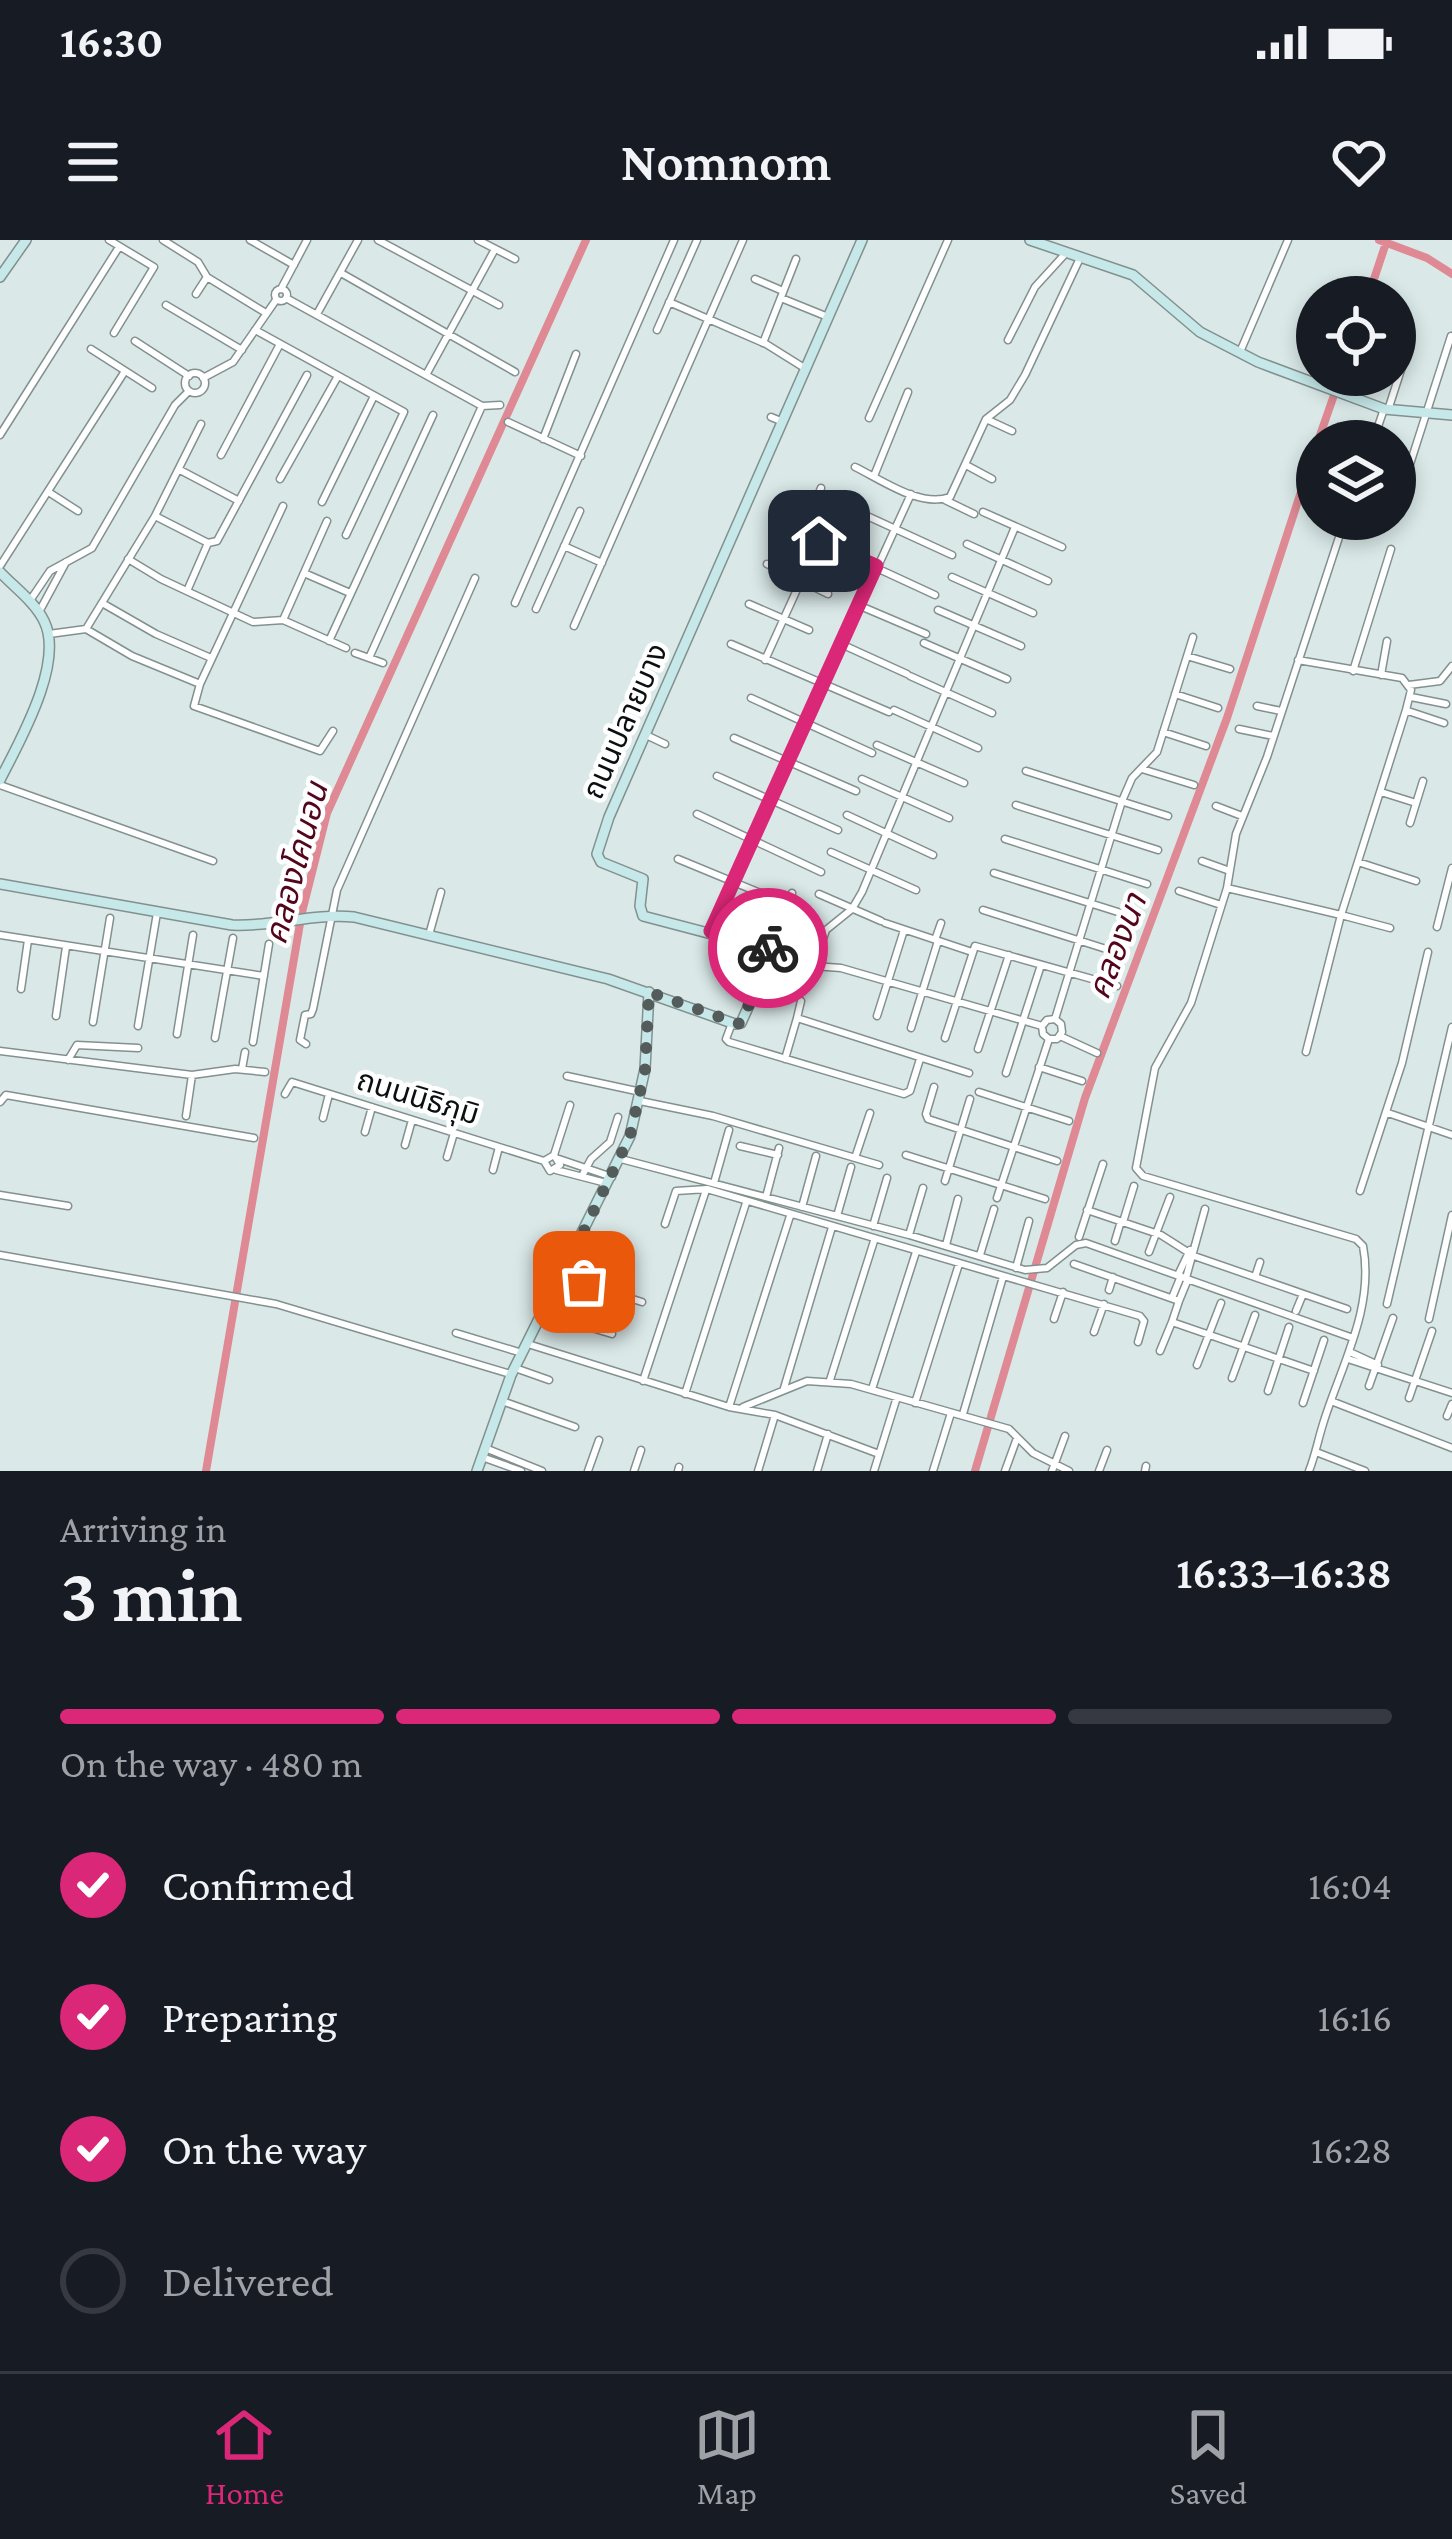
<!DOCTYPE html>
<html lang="en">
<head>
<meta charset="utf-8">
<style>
	body { margin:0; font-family:"Crimson Pro","Noto Sans Thai",serif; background:#242831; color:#f1f3f6; height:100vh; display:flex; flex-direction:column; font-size:45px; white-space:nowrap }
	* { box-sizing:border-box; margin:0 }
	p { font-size:39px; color:#9ea1a6 }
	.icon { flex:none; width:66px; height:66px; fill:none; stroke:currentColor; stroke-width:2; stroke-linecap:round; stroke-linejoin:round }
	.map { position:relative; height:1231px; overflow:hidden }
	.sheet { display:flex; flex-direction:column; background:#171b24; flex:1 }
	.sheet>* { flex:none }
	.buttons { position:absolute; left:1296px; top:36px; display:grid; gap:24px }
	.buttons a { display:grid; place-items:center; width:120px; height:120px; border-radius:50%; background:#171b24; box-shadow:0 6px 18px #0003; font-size:60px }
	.pin { position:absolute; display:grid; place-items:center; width:102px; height:102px; color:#fff; margin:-51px; border-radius:24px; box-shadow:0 6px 18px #0006 }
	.courier { position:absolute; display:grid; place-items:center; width:120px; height:120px; margin:-60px; border:9px solid #db2777; border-radius:50%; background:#fff; color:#222; box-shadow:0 3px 15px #0007 }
	.overview em { font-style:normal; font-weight:600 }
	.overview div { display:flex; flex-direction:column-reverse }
	.overview { display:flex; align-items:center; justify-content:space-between; height:204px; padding:0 60px }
	h1 { font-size:78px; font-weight:600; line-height:90px }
	.bar { display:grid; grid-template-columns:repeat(4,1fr); gap:18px 12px; align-content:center; height:144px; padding:0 60px }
	.bar i { height:15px; border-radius:9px; background:#363941 }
	.bar .selected { background:#db2777 }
	.bar p { grid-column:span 4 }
	ol { padding:0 60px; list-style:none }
	li { display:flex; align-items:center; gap:36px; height:132px }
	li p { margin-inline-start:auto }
	li .icon { padding:12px; border-radius:50%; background:#db2777; color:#fff; stroke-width:4 }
	li:last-child { color:#9ea1a6 }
	li i { width:66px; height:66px; border:6px solid #363941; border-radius:50% }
	.status { display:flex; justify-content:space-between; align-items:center; height:84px; padding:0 60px; background:#171b24; direction:ltr }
	.status svg { height:33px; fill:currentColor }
	header { display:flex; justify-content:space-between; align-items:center; height:156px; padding:0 60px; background:#171b24; font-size:54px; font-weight:600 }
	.dock { display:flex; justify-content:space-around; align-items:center; height:168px; border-top:3px solid #363941; background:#171b24; font-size:33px; color:#9ea1a6 }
	.dock a { display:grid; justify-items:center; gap:6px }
	.dock .selected { color:#db2777 }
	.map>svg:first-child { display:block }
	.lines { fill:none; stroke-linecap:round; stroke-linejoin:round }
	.canal { stroke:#de8993; stroke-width:8 }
	.street-casing { stroke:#839090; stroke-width:9 }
	.secondary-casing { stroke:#839090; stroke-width:12 }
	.street { stroke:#fff; stroke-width:6 }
	.secondary { stroke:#c6e8e8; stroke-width:9 }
	.done { stroke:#535b5b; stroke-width:12; stroke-dasharray:0 21.6 }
	.route { stroke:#db2777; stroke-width:15 }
	.labels { text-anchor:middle; stroke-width:9; stroke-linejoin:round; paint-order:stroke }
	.street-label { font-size:30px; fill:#0a0f0f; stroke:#fff }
	.water-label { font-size:33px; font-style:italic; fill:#53051c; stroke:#fff }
</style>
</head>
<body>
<div class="status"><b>16:30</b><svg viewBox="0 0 49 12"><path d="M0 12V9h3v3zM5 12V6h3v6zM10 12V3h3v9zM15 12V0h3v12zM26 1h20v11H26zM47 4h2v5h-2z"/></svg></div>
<header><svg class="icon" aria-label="menu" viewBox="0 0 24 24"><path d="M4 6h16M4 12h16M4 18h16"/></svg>Nomnom<svg class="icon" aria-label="heart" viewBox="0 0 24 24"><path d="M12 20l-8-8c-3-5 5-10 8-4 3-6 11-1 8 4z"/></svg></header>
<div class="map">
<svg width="1452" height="1231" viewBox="0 0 1452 1231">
	<rect width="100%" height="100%" fill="#dae8e8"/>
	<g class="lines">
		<path class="canal" d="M1379 0 1427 18 1452 34
			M1368 57 1386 3
			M1318 201 1341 135
			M206 1231 302 672 327 573 586 0
			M975 1231 1085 858 1227 478 1317 203"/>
		<defs>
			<path id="street" d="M109 0 154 27 114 93
				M163 0 198 22 207 37 266 73
				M250 0 294 25
				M378 0 499 65
				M478 0 515 19
				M341 33 515 132
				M755 39 783 51
				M275 55a6 6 0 1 1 12 0a6 6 0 1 1-12 0Z
				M281 49 307 0
				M196 54 207 37
				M286 58 482 166 500 165
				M781 58 828 77
				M669 62 766 104 806 129
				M166 65 242 110
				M317 74 358 0
				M255 90 404 172 346 295
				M657 90 697 0
				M1008 100 1035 47 1066 13
				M135 101 189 136
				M763 103 796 19
				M91 109 152 148
				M1240 112 1288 0
				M185 143a10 10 0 1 1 20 0a10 10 0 1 1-20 0Z
				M426 135 495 9
				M203 138 233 122 276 60
				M1388 170 1411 99
				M771 177 783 182
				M869 178 948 0
				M986 179 1012 191
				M508 182 581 216
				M0 195 119 7
				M543 199 576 114
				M1373 201 1384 169
				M221 215 280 104
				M966 225 992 239
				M855 227C882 240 920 268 950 257L986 179 1010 160 1025 135 1081 16
				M180 230 239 261
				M874 236 908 152
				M280 239 338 136
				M50 253 78 271
				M945 260 974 274
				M322 262 374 156
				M841 264 952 315
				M283 266 200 444 194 466 320 511 333 491
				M1395 271 1451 96
				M983 272 1062 307
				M155 276 208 303 217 301 307 135
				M788 287 935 355
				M802 294 821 248
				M967 304 1048 341
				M564 306 602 323
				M128 319 161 339 253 382 283 380 346 408
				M767 324 828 354
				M0 326 125 131
				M304 333 350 353
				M952 337 1033 373
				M187 351 208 303
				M29 362 50 331 92 308 175 165 189 151
				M102 363 156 394 211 418
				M515 363 674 0
				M749 364 809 390
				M858 365 926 394
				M536 369 580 271
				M938 370 1021 406
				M39 372 66 322
				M283 380 327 281
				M574 386 743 0
				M86 389 155 276 201 184
				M86 389 132 416 200 444
				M49 394 86 389
				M329 401 433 175
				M924 403 1007 439
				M731 404 889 472
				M841 404 907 434
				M355 413 383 423
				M1187 416 1230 429
				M369 418 482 166
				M765 420 819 301
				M1353 431 1391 309
				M1381 435 1387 401
				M910 436 992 473
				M1409 445 1440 441 1452 426
				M1175 454 1218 468
				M1411 457 1446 464
				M751 458 872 513
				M1257 466 1281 471
				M894 470 978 508
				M1408 471 1444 483
				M1239 489 1273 496
				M1163 492 1206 506
				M646 495 665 504
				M734 498 856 551
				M877 505 964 543
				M1142 529 1194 545
				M1026 531 1168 576
				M717 536 838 590
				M862 539 949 578
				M0 545 213 621
				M1381 552 1416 563
				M1016 565 1158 610
				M1216 566 1242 576
				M697 574 821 632
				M847 575 933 615
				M1410 583 1423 541
				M1005 599 1147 644
				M831 612 916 650
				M678 619 782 662
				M1202 621 1227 630
				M1358 622 1416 641
				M994 633 1137 678
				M1227 648 1341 675 1406 470 1411 450 1402 438 1298 420
				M1179 651 1221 665
				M819 654 881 681
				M983 670 1125 715
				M885 683 972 712
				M1437 687 1452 628
				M711 691 911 254
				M0 695 264 736
				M429 695 441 652
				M935 700 941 683
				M769 709 792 653
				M771 715 814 726 841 728 1042 786
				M814 726 826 690 852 669 862 652 1015 287
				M21 749 28 700
				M56 776 66 707
				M877 776 904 690
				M797 778 801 761
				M1055 779 1122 561 1132 538 1157 512 1193 397
				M93 782 110 678
				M732 783 726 799 729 802 904 854 910 851 920 819
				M138 786 157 673
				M911 788 938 701
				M177 794 193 695
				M1060 796 1097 813
				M215 798 233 698
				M945 798 975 706 1117 746
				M253 802 269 704
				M306 804 300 800 305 775 311 774 313 769 337 650 475 338
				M978 809 1009 715
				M0 811 192 835 235 829 265 832
				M1306 812 1341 675 1390 688
				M785 819 797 778 969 833
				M68 820 77 805 138 808
				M1039 827 1082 841
				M242 829 245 812
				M1006 833 1041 725
				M567 836 641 852
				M934 847 926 874 928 879 1057 921
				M979 852 1069 881
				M285 854 292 842 544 921 550 931 560 925 554 915 544 921
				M640 861 713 876 879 925
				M0 862 6 855 254 898
				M1388 873 1452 895
				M186 876 192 835
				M323 878 329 854
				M365 892 372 867
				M405 905 412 880
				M740 906 778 915
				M554 915 570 865
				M906 915 1045 959
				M447 917 454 893
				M855 918 870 873
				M559 919 612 937
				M621 919 909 995 1025 1030 1047 1028 1076 1005 1086 1003 1353 1098
				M493 930 499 907
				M556 930 606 943
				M582 936 591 919 610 902 618 877
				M945 941 970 859
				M714 943 729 890
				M1360 951 1402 823 1428 712
				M0 955 68 966
				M766 957 779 908
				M997 958 1049 799H1057L1062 792 1061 784 1055 779 1047 780 1042 786 1043 794 1049 799
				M802 967 816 916
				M1087 970 1161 995 1194 1016 1347 1069
				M837 976 851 927
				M1123 982 1134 946
				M665 984 676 951 707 949 1140 1076 1144 1081 1138 1102
				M873 986 887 938
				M909 995 923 948
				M1079 997 1103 924
				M1115 1001 1121 981
				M946 1005 958 959
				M1149 1012 1170 957
				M0 1015 276 1064 510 1134
				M980 1015 994 969
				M1074 1024 1179 1061 1172 1082 1314 1131
				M1016 1028 1029 981
				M565 1029 588 1045 642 1062
				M1178 1035 1190 1010
				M1255 1037 1260 1022
				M1186 1038 1205 969
				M1109 1050 1113 1037
				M1172 1058 1181 1036
				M1179 1061 1188 1039
				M1387 1064 1452 787
				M1296 1071 1303 1054
				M542 1073 612 1094
				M1054 1079 1063 1052
				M1429 1079 1452 975
				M1094 1092 1104 1064
				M456 1093 522 1113
				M528 1104 729 1167 775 1175 879 1214
				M1160 1111 1172 1082
				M1352 1113 1378 1125
				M1348 1119 1452 1153
				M1197 1125 1221 1063
				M515 1128 549 1140
				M1232 1138 1255 1075
				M830 1140 874 1001
				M643 1141 706 950
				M1369 1146 1393 1078
				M784 1148 832 987
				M872 1149 916 1012
				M1268 1151 1289 1087
				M685 1154 746 963
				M1409 1158 1432 1091
				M502 1161 575 1187
				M1331 1161 1452 1208
				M915 1163 959 1024
				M1303 1163 1324 1100
				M729 1167 790 976
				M743 1167 807 1141 851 1144 1009 1189 1033 1213 1069 1231
				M963 1174 1003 1037
				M1447 1176 1452 1164
				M485 1208 542 1231
				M1316 1212 1365 1231
				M482 1217 521 1231
				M588 1231 599 1200
				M634 1231 641 1210
				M678 1231 679 1227
				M758 1231 775 1175
				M817 1231 828 1194
				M874 1231 897 1157
				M933 1231 951 1173
				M1005 1231 1017 1198
				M1052 1231 1065 1196
				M1099 1231 1107 1210
				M1145 1231 1146 1226
				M1309 1231C1315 1216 1318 1200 1323 1184 1340 1128 1375 1068 1363 1006L1356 999 1143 936 1136 928 1155 828 1191 763 1227 648 1236 594 1267 517 1345 279"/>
			<path id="secondary" d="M1030 0 1133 35 1200 92 1258 122 1384 169 1452 175
				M0 37 26 0
				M0 332C14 347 35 362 44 381 65 423 19 502 0 540
				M0 644 232 685C274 687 312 673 354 677L608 739 735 784 741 783 768 723 769 709 643 676 640 666 643 639 601 622 597 614 609 577 862 0
				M477 1231 511 1135 630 896 645 829 649 752"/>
		</defs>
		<use href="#street" class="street-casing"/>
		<use href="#secondary" class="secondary-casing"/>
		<use href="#street" class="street"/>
		<use href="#secondary" class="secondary"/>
	</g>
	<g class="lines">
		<path class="done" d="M584 1042 566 1028 630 896 645 830 649 752 740 784 768 723V708"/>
		<path class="route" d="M768 708 711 691 876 326 819 301"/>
	</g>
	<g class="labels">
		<g class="street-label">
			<text transform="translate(625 481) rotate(-66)" y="10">ถนนปลายบาง</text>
			<text transform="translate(418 857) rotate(17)" y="10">ถนนนิธิภุมิ</text>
		</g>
		<g class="water-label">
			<text transform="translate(295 623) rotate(-75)" y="12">คลองโคนอน</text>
			<text transform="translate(1116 706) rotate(-69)" y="12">คลองนา</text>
		</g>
	</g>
</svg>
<div class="buttons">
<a><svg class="icon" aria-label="locate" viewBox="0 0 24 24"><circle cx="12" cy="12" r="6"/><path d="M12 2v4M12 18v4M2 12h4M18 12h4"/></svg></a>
<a><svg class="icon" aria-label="layers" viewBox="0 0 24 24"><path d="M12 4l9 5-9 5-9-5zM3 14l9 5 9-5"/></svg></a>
</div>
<div class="pin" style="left:584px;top:1042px;background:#ea580c"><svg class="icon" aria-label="bag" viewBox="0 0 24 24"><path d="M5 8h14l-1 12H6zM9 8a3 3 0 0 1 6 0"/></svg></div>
<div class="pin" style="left:819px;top:301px;background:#1f2937"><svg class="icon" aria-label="home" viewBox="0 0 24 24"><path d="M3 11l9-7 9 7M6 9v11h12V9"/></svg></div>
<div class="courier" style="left:768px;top:708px"><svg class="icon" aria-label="bike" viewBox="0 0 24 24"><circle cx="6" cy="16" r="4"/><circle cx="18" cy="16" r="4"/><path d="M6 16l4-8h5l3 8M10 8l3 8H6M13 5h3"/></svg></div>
</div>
<section class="sheet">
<div class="overview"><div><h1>3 min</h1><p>Arriving in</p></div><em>16:33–16:38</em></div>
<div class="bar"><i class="selected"></i><i class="selected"></i><i class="selected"></i><i></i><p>On the way · 480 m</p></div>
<ol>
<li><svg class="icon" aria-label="check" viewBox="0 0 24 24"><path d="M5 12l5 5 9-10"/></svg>Confirmed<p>16:04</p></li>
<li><svg class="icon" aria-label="check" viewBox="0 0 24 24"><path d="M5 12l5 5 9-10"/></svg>Preparing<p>16:16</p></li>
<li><svg class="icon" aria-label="check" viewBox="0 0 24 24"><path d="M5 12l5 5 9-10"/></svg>On the way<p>16:28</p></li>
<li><i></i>Delivered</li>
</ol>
</section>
<nav class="dock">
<a class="selected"><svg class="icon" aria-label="home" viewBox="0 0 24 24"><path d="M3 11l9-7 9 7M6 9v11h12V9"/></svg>Home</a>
<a><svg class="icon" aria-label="map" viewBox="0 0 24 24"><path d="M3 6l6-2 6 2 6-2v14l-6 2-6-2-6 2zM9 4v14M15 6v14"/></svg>Map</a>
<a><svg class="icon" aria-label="saved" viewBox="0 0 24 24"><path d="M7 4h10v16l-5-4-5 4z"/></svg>Saved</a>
</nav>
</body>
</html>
